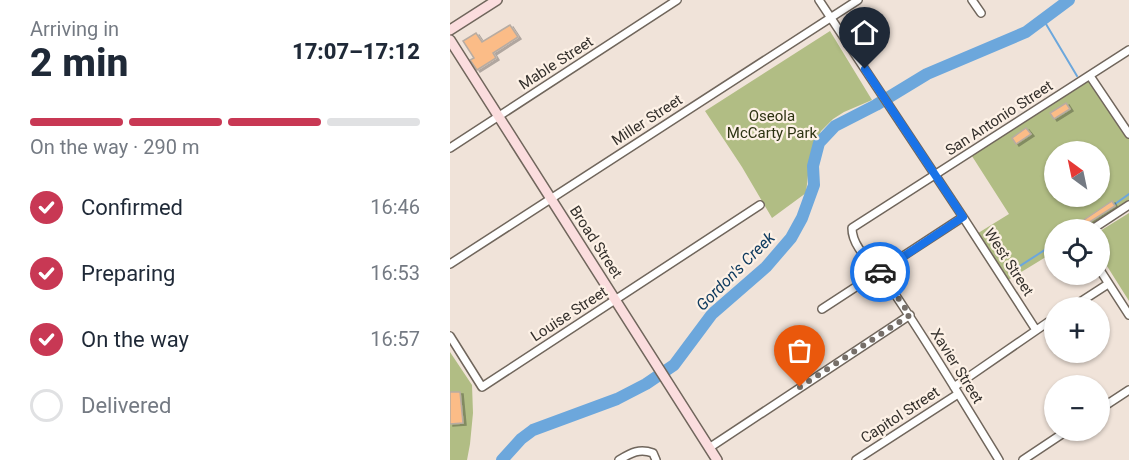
<!DOCTYPE html>
<html lang="en">
<head>
<meta charset="utf-8">
<style>
	body { margin:0; font-family:Roboto,sans-serif; background:#f2f2f3; color:#1f2937; height:100vh; display:flex; flex-direction:column; font-size:22px; white-space:nowrap }
	* { box-sizing:border-box; margin:0 }
	p { font-size:20px; color:#747a83 }
	.icon { flex:none; width:33px; height:33px; fill:none; stroke:currentColor; stroke-width:2; stroke-linecap:round; stroke-linejoin:round }
	.map { position:relative; flex:1; overflow:hidden }
	.sheet { display:flex; flex-direction:column; background:#fff; width:450px }
	.sheet>* { flex:none }
	.needle { width:39px; rotate:327deg }
	.controls { position:absolute; left:594px; top:141px; display:grid; gap:12px }
	.controls a { display:grid; place-items:center; width:66px; height:66px; border-radius:50%; background:#fff; box-shadow:0 2px 4px #0004; font-size:30px }
	.pin { position:absolute; display:grid; place-items:center; width:51px; height:51px; color:#fff; margin:-62px -26px; border-radius:50% 50% 50% 0; rotate:-45deg; box-shadow:0 0 6px #0007 }
	.pin .icon { rotate:45deg }
	.courier { position:absolute; display:grid; place-items:center; width:60px; height:60px; margin:-30px; border:4px solid #1a73e8; border-radius:50%; background:#fff; color:#222; box-shadow:0 2px 8px #0007 }
	.headline em { font-style:normal; font-weight:800 }
	.headline div { display:flex; flex-direction:column-reverse }
	.headline { display:flex; align-items:center; justify-content:space-between; height:102px; padding:0 30px }
	h1 { font-size:39px; font-weight:800; line-height:45px }
	.bar { display:grid; grid-template-columns:repeat(4,1fr); gap:9px 6px; align-content:center; height:72px; padding:0 30px }
	.bar i { height:8px; border-radius:4px; background:#e0e1e3 }
	.bar .current { background:#c83854 }
	.bar p { grid-column:span 4 }
	ol { padding:0 30px; list-style:none }
	li { display:flex; align-items:center; gap:18px; height:66px }
	li p { margin-inline-start:auto }
	li .icon { padding:6px; border-radius:50%; background:#c83854; color:#fff; stroke-width:4 }
	li:last-child { color:#747a83 }
	li i { width:33px; height:33px; border:3px solid #e0e1e3; border-radius:50% }
	main { display:flex; flex:1; min-height:0 }
	.map>svg:first-child { display:block }
	.green { fill:#b1bd84; fill-rule:evenodd }
	.lines { fill:none; stroke-linecap:round; stroke-linejoin:round }
	.stream { stroke:#6ca7dc; stroke-width:2 }
	.river { stroke:#6ca7dc; stroke-width:12 }
	.building { fill:#fbbc87; stroke:#b8aca2; stroke-width:1.5; filter:url(#shadow) }
	.street-casing { stroke:#70665c; stroke-width:10 }
	.secondary-casing { stroke:#70665c; stroke-width:12 }
	.street { stroke:#fff; stroke-width:7 }
	.secondary { stroke:#fbddde; stroke-width:9 }
	.done { stroke:#766f69; stroke-width:6; stroke-dasharray:0 10.8 }
	.route { stroke:#1a73e8; stroke-width:8 }
	.labels { text-anchor:middle; stroke-width:4.5; stroke-linejoin:round; paint-order:stroke }
	.street-label { font-size:15px; fill:#34302c; stroke:#fdf1e6 }
	.park-label { font-size:15px; fill:#2d3312; stroke:#fdf1e6 }
	.water-label { font-size:16px; font-style:italic; fill:#103c60; stroke:#fdf1e6 }
</style>
</head>
<body>
<main>
<section class="sheet">
<div class="headline"><div><h1>2 min</h1><p>Arriving in</p></div><em>17:07–17:12</em></div>
<div class="bar"><i class="current"></i><i class="current"></i><i class="current"></i><i></i><p>On the way · 290 m</p></div>
<ol>
<li><svg class="icon" aria-label="check" viewBox="0 0 24 24"><path d="M5 12l5 5 9-10"/></svg>Confirmed<p>16:46</p></li>
<li><svg class="icon" aria-label="check" viewBox="0 0 24 24"><path d="M5 12l5 5 9-10"/></svg>Preparing<p>16:53</p></li>
<li><svg class="icon" aria-label="check" viewBox="0 0 24 24"><path d="M5 12l5 5 9-10"/></svg>On the way<p>16:57</p></li>
<li><i></i>Delivered</li>
</ol>
</section>
<div class="map">
<svg width="679" height="460" viewBox="0 0 679 460">
	<defs>
		<filter id="shadow"><feDropShadow dx="3" dy="2" stdDeviation="0" flood-color="#0004"/></filter>
	</defs>
	<rect width="100%" height="100%" fill="#f0e3d9"/>
	<path class="green" d="M380 31 422 100 394 112 383 119 371 131 360 157 356 193 322 218 292 167 255 111Z
		M640 76 679 134V205L641 229 604 230V252L555 282 525 235 559 214 520 153ZM604 152H650V196H604Z
		M679 213V301L650 255V231Z
		M0 352 22 385 23 413 20 444 17 460H0Z"/>
	<g class="lines">
		<path class="stream" d="M593 19 627 76
			M665 204 679 194
			M559 273 604 244"/>
		<path class="river" d="M52 460 71 439 83 430 167 399 196 384 224 365 262 314 316 267 341 238 352 218 364 185 363 166 369 143 385 126 426 105 477 74 576 32 619 0"/>
	</g>
	<path class="building" d="M60 25 68 37 43 53 46 58 27 70 20 60 24 58 13 41 26 33 32 42Z
		M616 103 620 109 604 119 600 113Z
		M576 128 581 134 566 144 562 138Z
		M662 201 665 206 627 230 625 226Z
		M0 392H10L13 423 0 424Z"/>
	<g class="lines">
		<defs>
			<path id="street" d="M369 0 513 217 586 330
				M522 0 531 13
				M640 76 679 134
				M0 148 227 0
				M641 230 679 205
				M0 264 408 0
				M650 270 679 315
				M621 308 658 284
				M372 309 513 217
				M0 336 32 387 310 205
				M504 387 604 318
				M650 409 679 390
				M259 448 460 315
				M169 460C181 453 189 448 203 453L206 460
				M406 460 508 394
				M549 460C512 400 476 339 436 281 425 265 402 249 402 228L679 50
				M573 460 618 430"/>
			<path id="secondary" d="M0 30 47 0
				M0 40 267 460"/>
		</defs>
		<use href="#street" class="street-casing"/>
		<use href="#secondary" class="secondary-casing"/>
		<use href="#street" class="street"/>
		<use href="#secondary" class="secondary"/>
	</g>
	<g class="lines">
		<path class="done" d="M350 387 460 315 430 272"/>
		<path class="route" d="M415 69 513 217 430 272"/>
	</g>
	<g class="labels">
		<g class="street-label">
			<text transform="translate(106 63) rotate(-33)" y="5">Mable Street</text>
			<text transform="translate(549 118) rotate(-33)" y="5">San Antonio Street</text>
			<text transform="translate(197 120) rotate(-33)" y="5">Miller Street</text>
			<text transform="translate(146 242) rotate(57)" y="5">Broad Street</text>
			<text transform="translate(559 262) rotate(57)" y="5">West Street</text>
			<text transform="translate(119 314) rotate(-33)" y="5">Louise Street</text>
			<text transform="translate(507 366) rotate(58)" y="5">Xavier Street</text>
			<text transform="translate(450 415) rotate(-33)" y="5">Capitol Street</text>
		</g>
		<g class="park-label">
			<text x="322" y="121">Oseola<tspan x="322" dy="17">McCarty Park</tspan></text>
		</g>
		<g class="water-label">
			<text transform="translate(285 271) rotate(-45)" y="6">Gordon's Creek</text>
		</g>
	</g>
</svg>
<div class="controls">
<a><svg class="needle" viewBox="-14 -14 28 28"><path d="M0-13l5 13h-10z" fill="#e53935"/><path d="M0 13l5-13h-10z" fill="#747a83"/></svg></a>
<a><svg class="icon" aria-label="locate" viewBox="0 0 24 24"><circle cx="12" cy="12" r="6"/><path d="M12 2v4M12 18v4M2 12h4M18 12h4"/></svg></a>
<a>+</a>
<a>−</a>
</div>
<div class="pin" style="left:350px;top:387px;background:#ea580c"><svg class="icon" aria-label="bag" viewBox="0 0 24 24"><path d="M5 8h14l-1 12H6zM9 8a3 3 0 0 1 6 0"/></svg></div>
<div class="pin" style="left:415px;top:69px;background:#1f2937"><svg class="icon" aria-label="home" viewBox="0 0 24 24"><path d="M3 11l9-7 9 7M6 9v11h12V9"/></svg></div>
<div class="courier" style="left:430px;top:272px"><svg class="icon" aria-label="car" viewBox="0 0 24 24"><path d="M5 17H2v-5l4-1 3-4h7l3 4 3 1v5h-3M9 17h6M6 11h13"/><circle cx="7" cy="17" r="2"/><circle cx="17" cy="17" r="2"/></svg></div>
</div>
</main>
</body>
</html>
